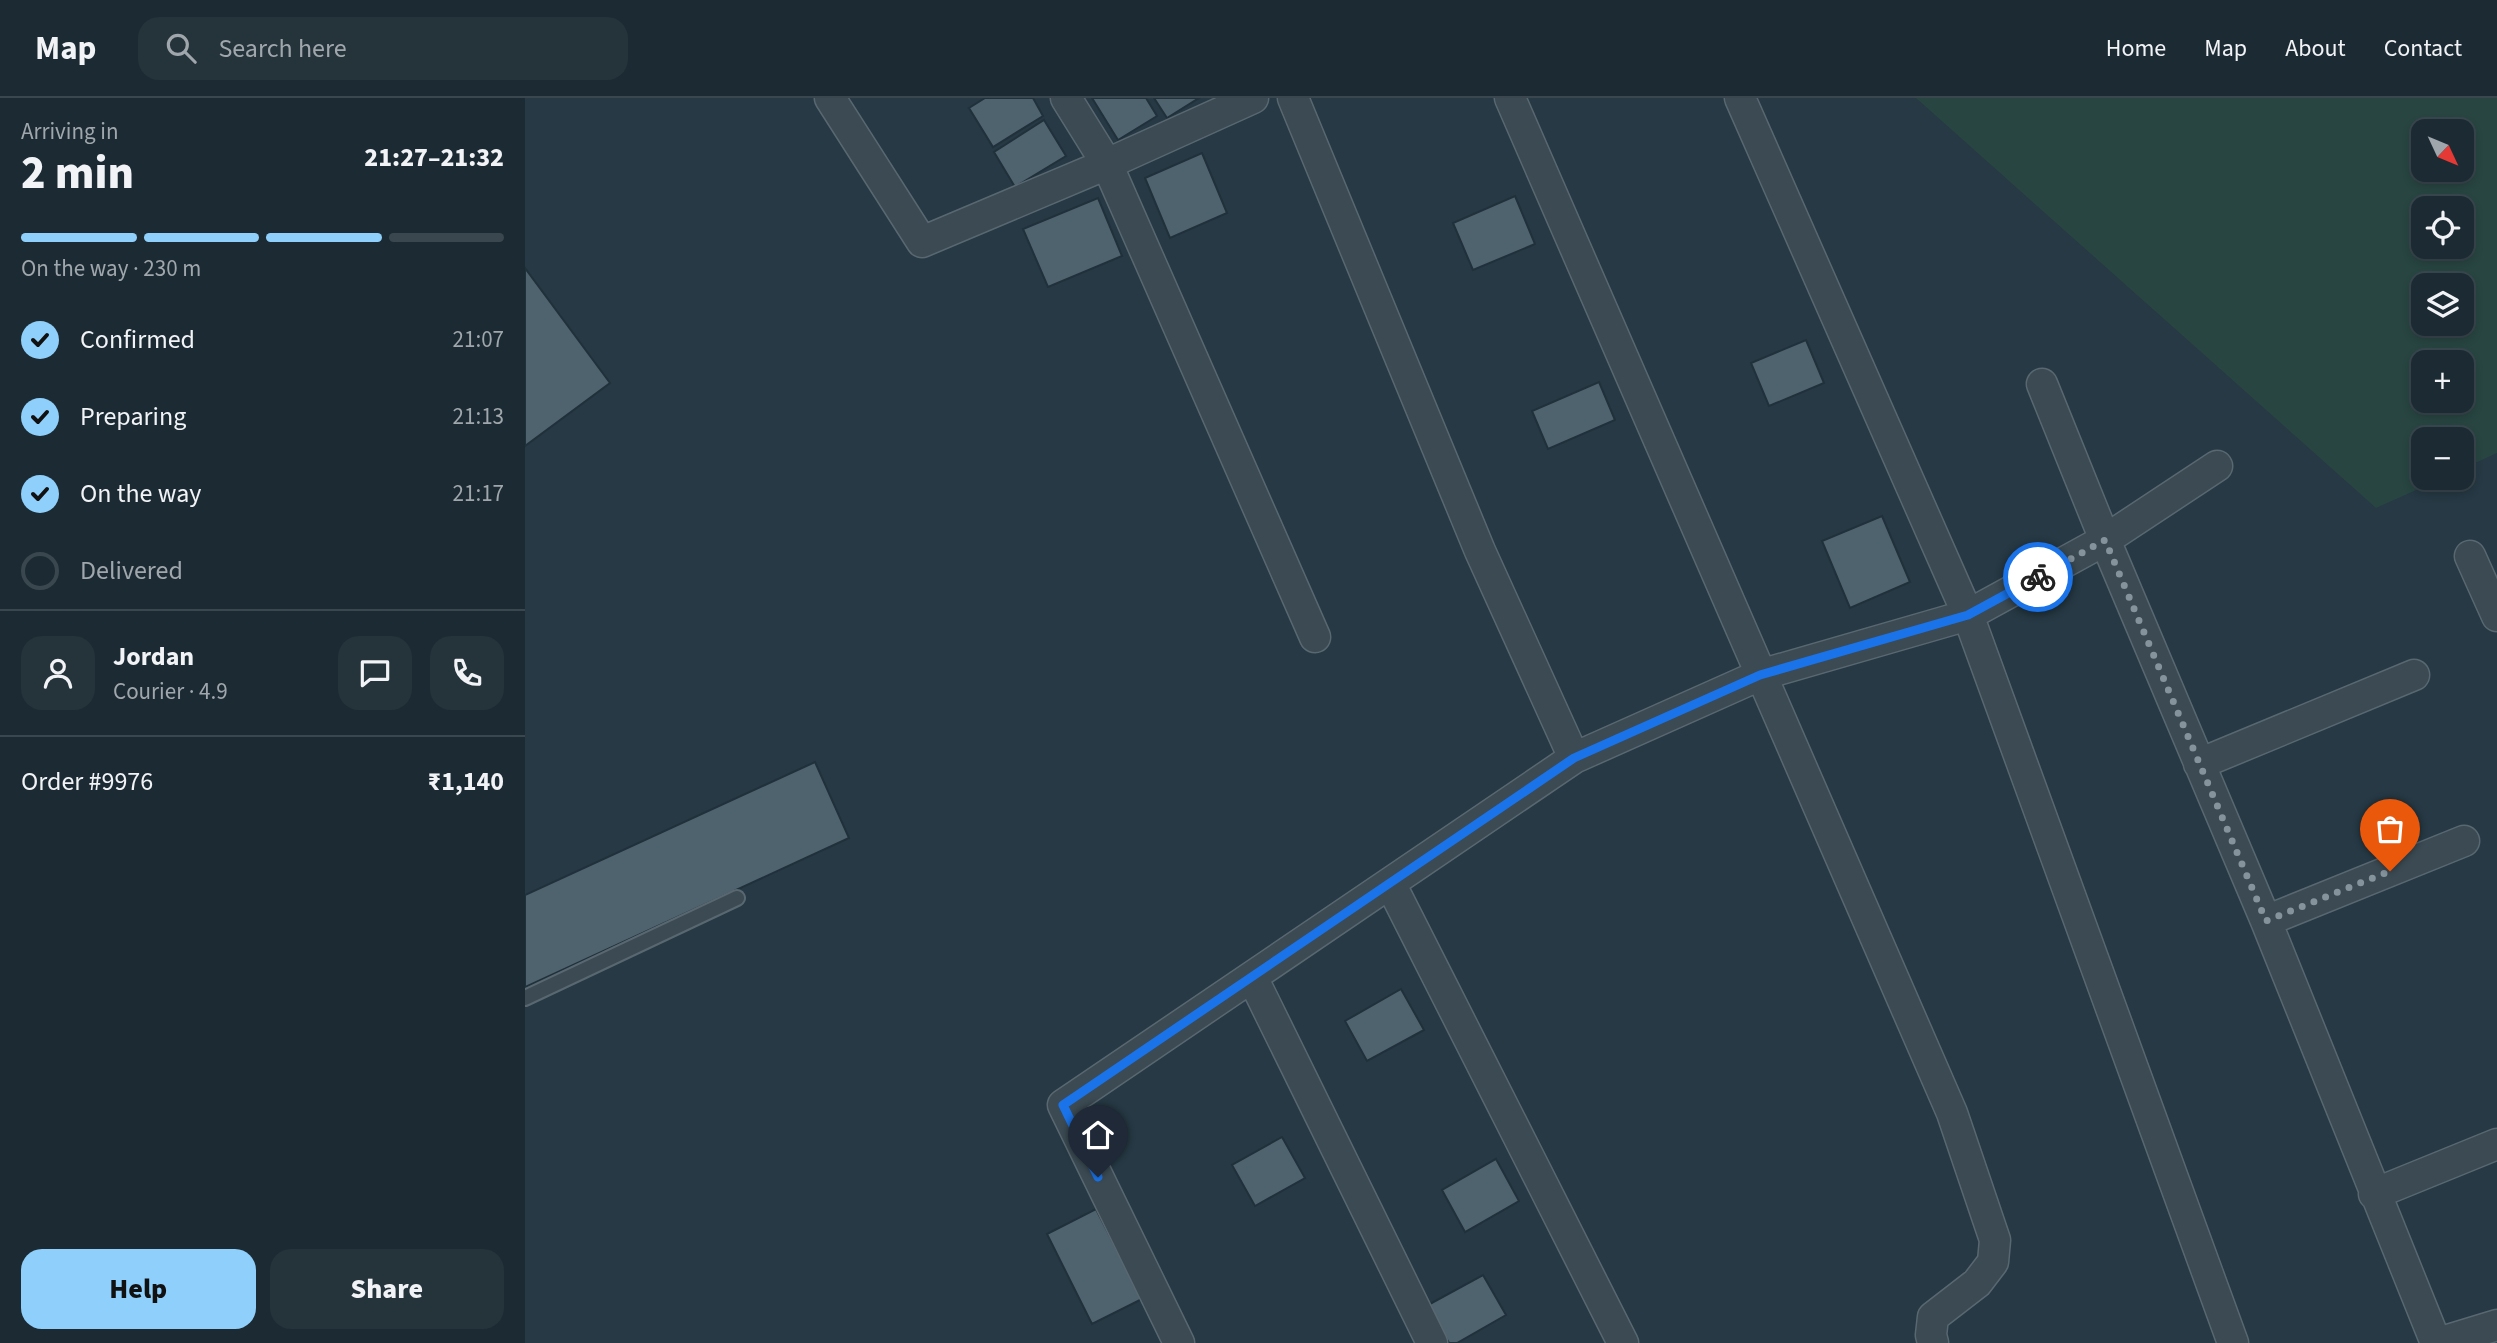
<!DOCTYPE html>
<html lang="en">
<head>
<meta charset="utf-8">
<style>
	body { margin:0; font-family:"Source Sans 3",sans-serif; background:#25333b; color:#f1f3f6; height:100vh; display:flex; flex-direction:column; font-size:26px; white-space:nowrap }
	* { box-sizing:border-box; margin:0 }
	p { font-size:23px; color:#a0a7ac }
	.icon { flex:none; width:38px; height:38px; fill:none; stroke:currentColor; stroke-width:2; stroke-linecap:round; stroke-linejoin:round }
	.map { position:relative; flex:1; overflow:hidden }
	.panel { display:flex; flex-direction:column; background:#1c2b33; width:525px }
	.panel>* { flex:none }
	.needle { width:46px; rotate:134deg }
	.controls { position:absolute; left:1886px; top:21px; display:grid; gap:14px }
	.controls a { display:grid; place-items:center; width:63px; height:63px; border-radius:14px; background:#1c2b33; box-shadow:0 4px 10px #0003,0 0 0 2px #3a474e; font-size:35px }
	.pin { position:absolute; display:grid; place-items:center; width:60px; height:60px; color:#fff; margin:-72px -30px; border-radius:50% 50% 50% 0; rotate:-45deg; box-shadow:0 0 7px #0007 }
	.pin .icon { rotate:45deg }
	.courier { position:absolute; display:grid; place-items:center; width:70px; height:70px; margin:-35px; border:5px solid #1a73e8; border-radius:50%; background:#fff; color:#222; box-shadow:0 2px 9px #0007 }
	.summary em { font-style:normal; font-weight:800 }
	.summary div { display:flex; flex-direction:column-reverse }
	.summary { display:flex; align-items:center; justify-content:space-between; height:119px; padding:0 21px }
	h1 { font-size:46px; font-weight:800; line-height:52px }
	.bar { display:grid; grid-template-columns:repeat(4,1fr); gap:10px 7px; align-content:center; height:84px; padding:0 21px }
	.bar i { height:9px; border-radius:5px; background:#3a474e }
	.bar .current { background:#8fcffb }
	.bar p { grid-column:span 4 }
	.line { display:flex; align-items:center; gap:18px; padding:0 21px; border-top:2px solid #3a474e }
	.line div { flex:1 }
	.round { display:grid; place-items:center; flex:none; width:74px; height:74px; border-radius:21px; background:#25333b }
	ol { padding:0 21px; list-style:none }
	li { display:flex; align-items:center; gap:21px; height:77px }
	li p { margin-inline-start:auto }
	li .icon { padding:7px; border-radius:50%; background:#8fcffb; color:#111; stroke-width:4 }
	li:last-child { color:#a0a7ac }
	li i { width:38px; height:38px; border:4px solid #3a474e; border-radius:50% }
	.cta { display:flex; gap:14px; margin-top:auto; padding:14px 21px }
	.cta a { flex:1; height:80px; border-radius:21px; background:#8fcffb; color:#111; font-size:28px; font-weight:800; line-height:80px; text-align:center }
	.cta a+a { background:#25333b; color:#f1f3f6 }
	header { display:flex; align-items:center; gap:42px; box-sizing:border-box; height:98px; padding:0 35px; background:#1c2b33; border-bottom:2px solid #3a474e }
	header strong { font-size:33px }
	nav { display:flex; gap:38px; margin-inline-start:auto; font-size:24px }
	.search { width:490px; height:63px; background:#25333b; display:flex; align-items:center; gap:18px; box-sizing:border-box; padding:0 24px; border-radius:21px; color:#a0a7ac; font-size:26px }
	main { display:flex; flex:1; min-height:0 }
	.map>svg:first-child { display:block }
	.grass { fill:#284542; fill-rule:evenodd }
	.building { fill:#4f636f; stroke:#21313b; stroke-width:2 }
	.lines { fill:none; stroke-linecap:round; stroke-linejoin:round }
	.lane-casing { stroke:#596771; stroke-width:18 }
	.street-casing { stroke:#596771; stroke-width:33 }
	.lane { stroke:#3b4a53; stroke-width:14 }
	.street { stroke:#3b4a53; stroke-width:30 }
	.done { stroke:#85939d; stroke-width:7; stroke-dasharray:0 12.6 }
	.route { stroke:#1a73e8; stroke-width:9 }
</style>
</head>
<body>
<header>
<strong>Map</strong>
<div class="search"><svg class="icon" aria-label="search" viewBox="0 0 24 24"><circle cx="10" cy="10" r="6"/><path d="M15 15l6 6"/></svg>Search here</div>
<nav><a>Home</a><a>Map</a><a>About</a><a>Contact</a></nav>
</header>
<main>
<section class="panel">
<div class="summary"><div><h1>2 min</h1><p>Arriving in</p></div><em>21:27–21:32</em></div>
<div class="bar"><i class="current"></i><i class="current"></i><i class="current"></i><i></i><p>On the way · 230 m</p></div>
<ol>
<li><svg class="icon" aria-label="check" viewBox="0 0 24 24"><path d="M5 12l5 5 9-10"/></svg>Confirmed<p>21:07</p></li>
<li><svg class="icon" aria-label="check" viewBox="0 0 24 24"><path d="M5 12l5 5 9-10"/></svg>Preparing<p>21:13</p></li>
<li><svg class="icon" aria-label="check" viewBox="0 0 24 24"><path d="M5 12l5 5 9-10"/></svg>On the way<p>21:17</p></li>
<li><i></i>Delivered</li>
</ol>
<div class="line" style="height:126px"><a class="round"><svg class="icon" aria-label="person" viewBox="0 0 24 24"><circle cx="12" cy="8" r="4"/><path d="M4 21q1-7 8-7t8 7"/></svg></a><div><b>Jordan</b><p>Courier · 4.9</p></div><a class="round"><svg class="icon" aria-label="chat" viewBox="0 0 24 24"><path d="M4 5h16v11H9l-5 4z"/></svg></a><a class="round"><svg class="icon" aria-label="phone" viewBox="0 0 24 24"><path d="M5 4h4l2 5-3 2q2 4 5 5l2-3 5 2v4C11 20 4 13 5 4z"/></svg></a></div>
<div class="line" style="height:91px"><div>Order #9976</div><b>₹1,140</b></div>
<div class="cta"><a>Help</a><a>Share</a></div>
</section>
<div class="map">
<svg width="1972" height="1245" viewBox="0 0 1972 1245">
	<rect width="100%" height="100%" fill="#263944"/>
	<path class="grass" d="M1391 0H1972V355L1937 371V341H1899V380H1918L1851 410ZM1899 33H1937V72H1899ZM1899 110H1937V149H1899ZM1899 187H1937V226H1899ZM1899 264H1937V303H1899Z"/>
	<path class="building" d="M460 0H508L518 18 468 49 444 10Z
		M567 0H621L632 18 593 42Z
		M629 0H674L642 20Z
		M519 22 541 58 490 89 469 54Z
		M677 55 702 115 645 140 620 80Z
		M990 98 1010 146 948 172 928 125Z
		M573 100 597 158 523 189 498 131Z
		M0 170 85 285 0 348Z
		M1281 242 1299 285 1244 308 1226 265Z
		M1074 284 1090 322 1023 351 1007 313Z
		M1357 418 1385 484 1325 510 1297 443Z
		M290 664 324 740 0 889V797Z
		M876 891 899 932 842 963 820 923Z
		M757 1039 780 1080 730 1108 707 1067Z
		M971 1061 994 1103 940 1134 917 1092Z
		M571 1111 617 1201 567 1226 522 1136Z
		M958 1177 981 1217 932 1245H924L903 1207Z"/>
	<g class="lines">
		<defs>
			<path id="lane" d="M0 900 212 800"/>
			<path id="street" d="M305 0 397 144 582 66 728 0
				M541 0 582 66 790 539
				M768 0 955 453 1049 660
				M985 0 1427 1015 1470 1142 1468 1164 1452 1185 1408 1219 1406 1237 1408 1245
				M1215 0 1443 517 1708 1245
				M1517 286 1580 442 1741 823 1911 1245
				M1945 458 1972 518
				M1674 666 1889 577
				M865 785 1098 1245
				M1741 823 1939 743
				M727 879 907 1245
				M1849 1096 1972 1046
				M654 1245 538 1007 1049 660 1235 577 1443 517 1580 442 1692 368
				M1913 1245 1972 1227"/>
		</defs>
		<use href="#lane" class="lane-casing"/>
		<use href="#street" class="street-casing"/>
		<use href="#lane" class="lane"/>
		<use href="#street" class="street"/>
	</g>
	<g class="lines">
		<path class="done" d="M1513 479 1580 442 1741 823 1865 773"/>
		<path class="route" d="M573 1079 538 1007 1049 660 1235 577 1443 517 1513 479"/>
	</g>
</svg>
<div class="controls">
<a><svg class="needle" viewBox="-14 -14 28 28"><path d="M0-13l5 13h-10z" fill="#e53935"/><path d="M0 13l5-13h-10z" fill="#a0a7ac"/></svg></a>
<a><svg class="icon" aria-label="locate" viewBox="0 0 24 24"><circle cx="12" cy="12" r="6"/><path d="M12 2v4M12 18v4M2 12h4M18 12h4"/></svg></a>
<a><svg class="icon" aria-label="layers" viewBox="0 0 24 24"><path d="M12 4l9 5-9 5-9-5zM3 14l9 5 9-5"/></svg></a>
<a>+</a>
<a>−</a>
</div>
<div class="pin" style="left:1865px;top:773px;background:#ea580c"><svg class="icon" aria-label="bag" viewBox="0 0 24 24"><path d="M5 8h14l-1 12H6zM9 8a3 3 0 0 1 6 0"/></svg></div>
<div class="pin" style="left:573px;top:1079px;background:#1f2937"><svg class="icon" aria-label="home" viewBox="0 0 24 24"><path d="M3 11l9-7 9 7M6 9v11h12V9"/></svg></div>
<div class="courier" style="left:1513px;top:479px"><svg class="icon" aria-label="bike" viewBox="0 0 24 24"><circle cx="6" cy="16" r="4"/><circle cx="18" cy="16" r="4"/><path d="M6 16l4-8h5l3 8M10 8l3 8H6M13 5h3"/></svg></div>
</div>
</main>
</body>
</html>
